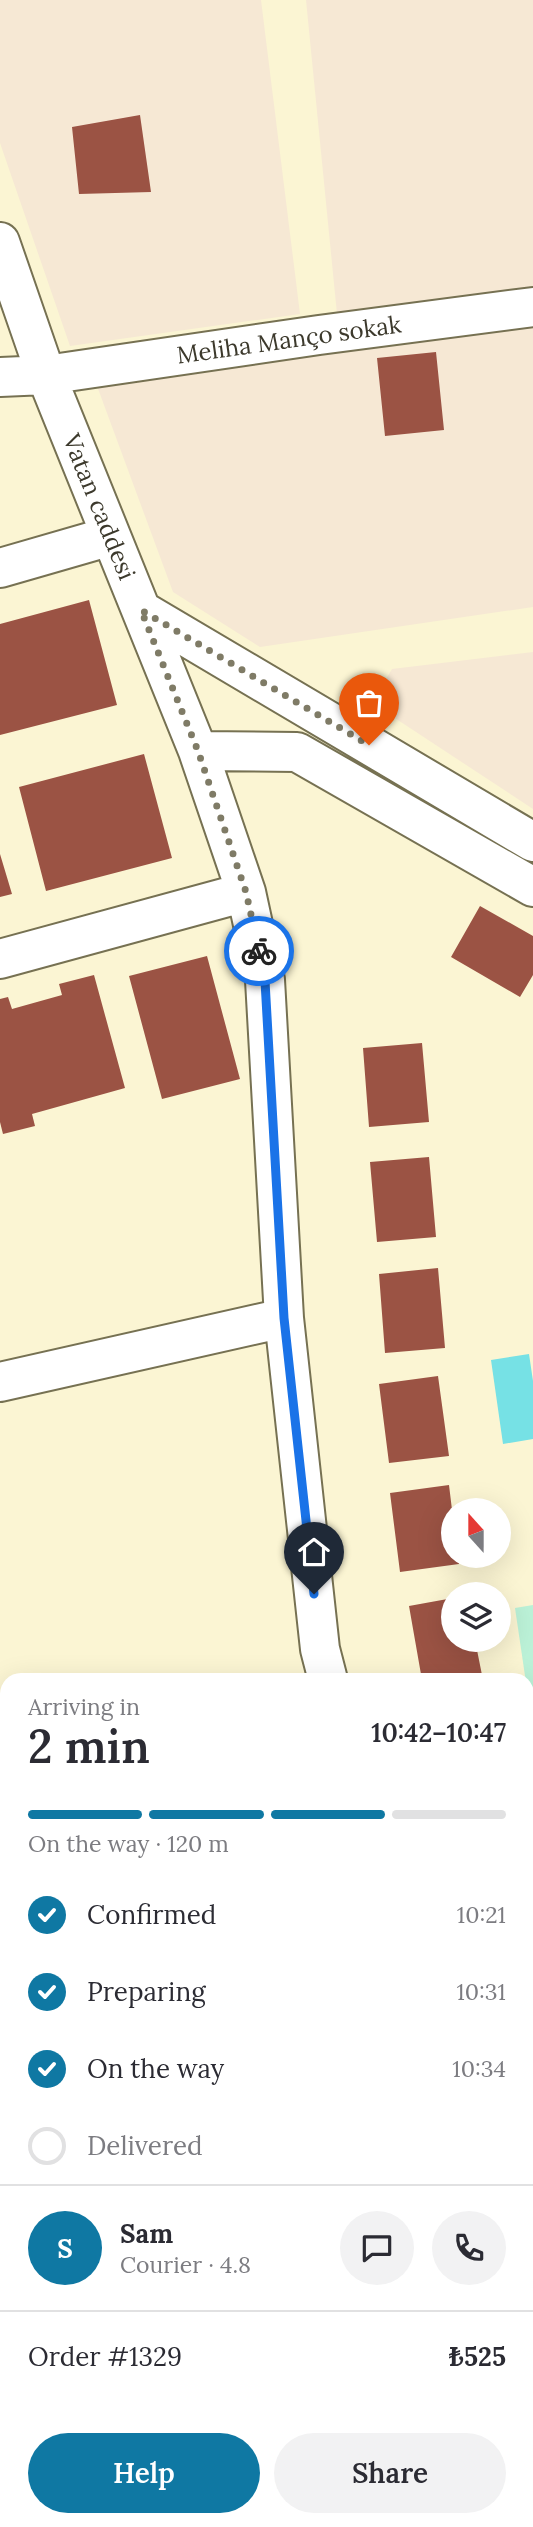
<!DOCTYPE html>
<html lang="en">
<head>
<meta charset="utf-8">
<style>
	body { margin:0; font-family:Lora,serif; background:#f2f2f3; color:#2b2b33; height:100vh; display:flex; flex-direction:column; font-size:26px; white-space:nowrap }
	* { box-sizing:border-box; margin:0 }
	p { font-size:23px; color:#7c7c81 }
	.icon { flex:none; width:38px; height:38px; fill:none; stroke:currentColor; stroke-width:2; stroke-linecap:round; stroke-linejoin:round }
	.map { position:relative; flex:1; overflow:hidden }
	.side { position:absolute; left:0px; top:1673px; width:534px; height:854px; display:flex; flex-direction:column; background:#fff; border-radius:21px 21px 0 0; box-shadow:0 7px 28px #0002 }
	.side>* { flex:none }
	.needle { width:46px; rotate:339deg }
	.fabs { position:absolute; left:441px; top:1498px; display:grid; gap:14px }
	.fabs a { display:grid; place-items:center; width:70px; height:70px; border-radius:50%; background:#fff; box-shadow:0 7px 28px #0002; font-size:35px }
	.pin { position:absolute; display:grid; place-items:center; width:60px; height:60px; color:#fff; margin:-72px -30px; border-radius:50% 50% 50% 0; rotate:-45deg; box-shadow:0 0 7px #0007 }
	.pin .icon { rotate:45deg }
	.courier { position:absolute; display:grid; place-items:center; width:70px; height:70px; margin:-35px; border:5px solid #1a73e8; border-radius:50%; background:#fff; color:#222; box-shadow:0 2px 9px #0007 }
	.headline em { font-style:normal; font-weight:600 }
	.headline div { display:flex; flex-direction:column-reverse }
	.headline { display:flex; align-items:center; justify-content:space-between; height:119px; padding:0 28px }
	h1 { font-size:46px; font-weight:600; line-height:52px }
	.bar { display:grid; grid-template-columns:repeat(4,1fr); gap:10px 7px; align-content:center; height:84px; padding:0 28px }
	.bar i { height:9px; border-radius:5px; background:#e1e1e2 }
	.bar .on { background:#0f78a3 }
	.bar p { grid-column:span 4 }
	.line { display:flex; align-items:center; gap:18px; padding:0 28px; border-top:2px solid #e1e1e2 }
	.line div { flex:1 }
	.round { display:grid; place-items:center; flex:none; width:74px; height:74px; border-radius:37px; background:#f2f2f3 }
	ol { padding:0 28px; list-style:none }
	li { display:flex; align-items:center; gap:21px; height:77px }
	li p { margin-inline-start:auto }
	li .icon { padding:7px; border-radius:50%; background:#0f78a3; color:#fff; stroke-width:4 }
	li:last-child { color:#7c7c81 }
	li i { width:38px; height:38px; border:4px solid #e1e1e2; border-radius:50% }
	.button { display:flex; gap:14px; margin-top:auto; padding:14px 28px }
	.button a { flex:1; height:80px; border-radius:42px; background:#0f78a3; color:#fff; font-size:28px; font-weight:600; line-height:80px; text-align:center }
	.button a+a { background:#f2f2f3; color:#2b2b33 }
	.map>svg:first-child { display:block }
	.commercial { fill:#f6e8d4 }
	.green { fill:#bbf1d7 }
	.water { fill:#76e1e5 }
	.building { fill:#9b5344 }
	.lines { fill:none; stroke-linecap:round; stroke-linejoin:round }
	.minor-casing { stroke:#767152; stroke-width:42 }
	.minor { stroke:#fff; stroke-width:38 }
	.done { stroke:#7f7b66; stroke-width:7; stroke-dasharray:0 12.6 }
	.route { stroke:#1a73e8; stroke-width:9 }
	.labels { text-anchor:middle; stroke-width:7; stroke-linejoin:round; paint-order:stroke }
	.street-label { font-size:24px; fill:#3c392c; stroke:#fff }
</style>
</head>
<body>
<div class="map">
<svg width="533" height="2527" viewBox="0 0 533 2527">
	<rect width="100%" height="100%" fill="#fbf5d3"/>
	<path class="commercial" d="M0 0H261L300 314 70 346 0 143Z
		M306 0H533V288L337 314Z
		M533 322V607L260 647 173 592 97 386Z
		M533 652V809L372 703 392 669Z"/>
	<path class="green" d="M533 1605V1730L515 1608Z"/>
	<path class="water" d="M529 1354 533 1381V1439L503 1444 491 1360Z
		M0 2303 7 2312V2518L0 2508Z
		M8 2520H160L165 2527H13Z"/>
	<path class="building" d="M140 115 151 192 79 194 72 127Z
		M436 352 444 430 385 436 377 358Z
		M89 600 117 705 0 735V624Z
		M144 754 172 858 46 891 19 787Z
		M0 854 12 894 0 897Z
		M480 906 533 936V975L520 997 451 957Z
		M207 956 240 1079 162 1099 129 976Z
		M94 975 125 1088 32 1114 35 1126 3 1134 0 1122V999L8 997 12 1009 62 995 59 984Z
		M422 1043 429 1122 369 1127 363 1048Z
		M429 1157 436 1237 377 1242 370 1162Z
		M438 1268 445 1348 385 1353 379 1274Z
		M438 1376 449 1456 389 1463 379 1384Z
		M449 1485 453 1518V1556H458L459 1564 400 1572 390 1493Z
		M453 1598V1640H475L482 1675 453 1680H422L409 1606Z
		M528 1855 533 1882 527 1884V1856Z
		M533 2029V2111L527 2096V2032Z"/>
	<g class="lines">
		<defs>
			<path id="minor" d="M0 242 46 375 198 751 246 892 265 980 284 1318 320 1649 328 1680
				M0 377 46 375 319 335 533 307
				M0 568 111 536
				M141 610 533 842
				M198 751 297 752 533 887
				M0 959 246 892
				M0 1382 284 1318
				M527 1993 533 1991
				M0 2043 7 2059
				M0 2146 7 2144
				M527 2249 533 2262
				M213 2520 216 2527"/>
		</defs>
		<use href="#minor" class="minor-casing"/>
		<use href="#minor" class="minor"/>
	</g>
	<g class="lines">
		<path class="done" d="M259 951 246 892 198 751 141 610 369 745"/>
		<path class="route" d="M259 951 265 981 284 1318 314 1594"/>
	</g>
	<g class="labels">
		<g class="street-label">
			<text transform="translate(289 340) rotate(-8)" y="8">Meliha Manço sokak</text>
			<text transform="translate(99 507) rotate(68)" y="8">Vatan caddesi</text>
		</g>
	</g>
</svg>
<div class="fabs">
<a><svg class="needle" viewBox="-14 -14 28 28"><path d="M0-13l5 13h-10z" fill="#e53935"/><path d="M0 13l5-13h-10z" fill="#7c7c81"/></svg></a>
<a><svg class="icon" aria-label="layers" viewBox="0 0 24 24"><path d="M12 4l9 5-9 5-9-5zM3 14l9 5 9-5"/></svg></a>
</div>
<div class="pin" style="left:369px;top:745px;background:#ea580c"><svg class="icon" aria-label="bag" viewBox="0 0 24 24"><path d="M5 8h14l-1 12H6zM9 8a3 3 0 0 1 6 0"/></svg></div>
<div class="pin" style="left:314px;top:1594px;background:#1f2937"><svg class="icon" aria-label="home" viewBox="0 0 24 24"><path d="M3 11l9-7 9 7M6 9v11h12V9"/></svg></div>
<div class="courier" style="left:259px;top:951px"><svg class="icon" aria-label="bike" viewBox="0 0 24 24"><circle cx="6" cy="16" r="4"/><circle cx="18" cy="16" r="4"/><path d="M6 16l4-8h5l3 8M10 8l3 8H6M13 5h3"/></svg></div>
<section class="side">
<div class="headline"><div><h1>2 min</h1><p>Arriving in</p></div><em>10:42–10:47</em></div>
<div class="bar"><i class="on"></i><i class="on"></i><i class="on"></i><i></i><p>On the way · 120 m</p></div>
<ol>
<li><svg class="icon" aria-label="check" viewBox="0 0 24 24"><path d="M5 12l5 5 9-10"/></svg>Confirmed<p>10:21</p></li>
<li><svg class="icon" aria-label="check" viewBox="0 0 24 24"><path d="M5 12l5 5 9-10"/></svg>Preparing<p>10:31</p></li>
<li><svg class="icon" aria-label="check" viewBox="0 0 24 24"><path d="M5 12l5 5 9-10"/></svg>On the way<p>10:34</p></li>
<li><i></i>Delivered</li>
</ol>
<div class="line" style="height:126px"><b class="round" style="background:#0f78a3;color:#fff">S</b><div><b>Sam</b><p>Courier · 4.8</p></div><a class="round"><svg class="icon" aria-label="chat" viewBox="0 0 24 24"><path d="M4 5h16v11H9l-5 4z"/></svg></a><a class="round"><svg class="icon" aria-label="phone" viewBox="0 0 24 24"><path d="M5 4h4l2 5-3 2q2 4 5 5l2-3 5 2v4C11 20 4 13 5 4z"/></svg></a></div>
<div class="line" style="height:91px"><div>Order #1329</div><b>₺525</b></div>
<div class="button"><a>Help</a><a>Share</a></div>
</section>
</div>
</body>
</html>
